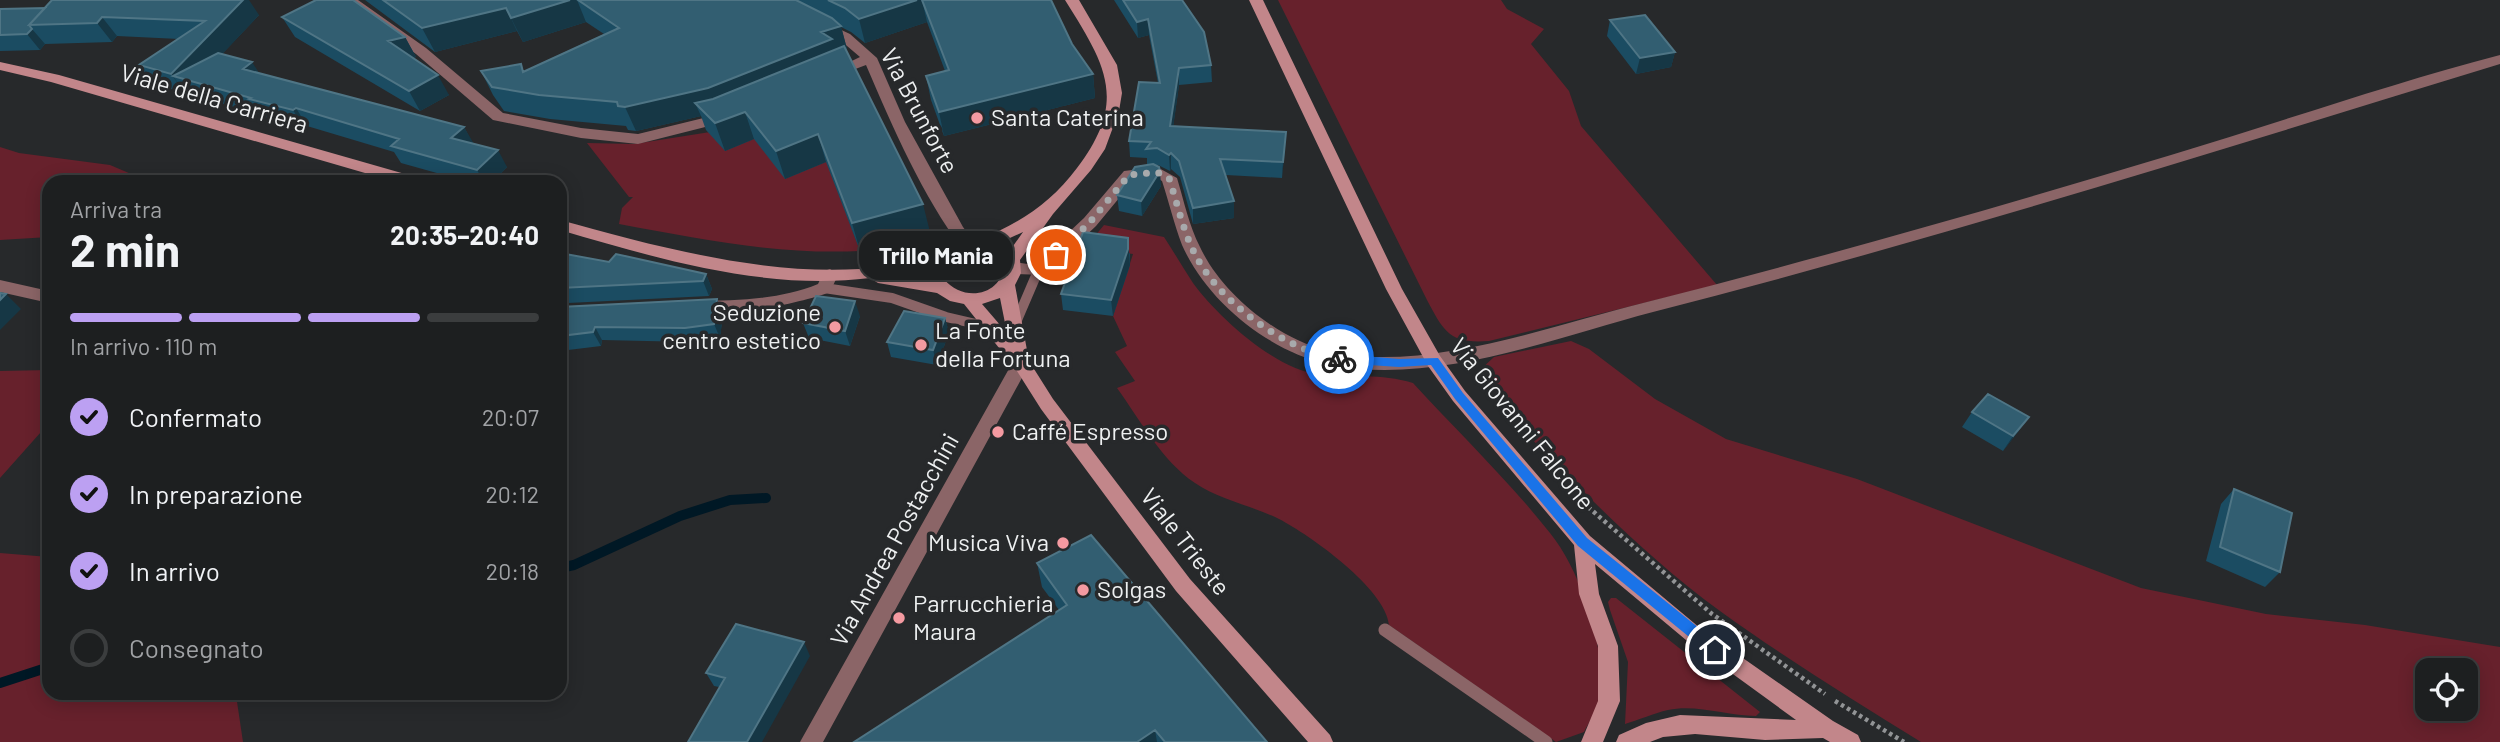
<!DOCTYPE html>
<html lang="it">
<head>
<meta charset="utf-8">
<style>
	body { margin:0; font-family:Barlow,sans-serif; background:#252729; color:#f1f3f6; height:100vh; display:flex; flex-direction:column; font-size:26px; white-space:nowrap }
	* { box-sizing:border-box; margin:0 }
	p { font-size:23px; color:#a0a2a5 }
	.icon { flex:none; width:38px; height:38px; fill:none; stroke:currentColor; stroke-width:2; stroke-linecap:round; stroke-linejoin:round }
	.map { position:relative; flex:1; overflow:hidden }
	.sheet { position:absolute; left:42px; top:175px; width:525px; height:525px; display:flex; flex-direction:column; background:#1d1f20; border-radius:21px; box-shadow:0 4px 18px #0003,0 0 0 2px #3b3d3e }
	.sheet>* { flex:none }
	.fabs { position:absolute; left:2415px; top:658px; display:grid; gap:14px }
	.fabs a { display:grid; place-items:center; width:63px; height:63px; border-radius:14px; background:#1d1f20; box-shadow:0 4px 18px #0003,0 0 0 2px #3b3d3e; font-size:35px }
	.pin { position:absolute; display:grid; place-items:center; width:60px; height:60px; color:#fff; margin:-30px; border:4px solid #fff; border-radius:50%; box-shadow:0 2px 7px #0007 }
	.courier { position:absolute; display:grid; place-items:center; width:70px; height:70px; margin:-35px; border:5px solid #1a73e8; border-radius:50%; background:#fff; color:#222; box-shadow:0 2px 9px #0007 }
	.bubble { position:absolute; height:49px; border-radius:21px; background:#1d1f20; box-shadow:0 4px 18px #0003,0 0 0 2px #3b3d3e; font-size:23px; font-weight:700; line-height:49px; text-align:center }
	.overview em { font-style:normal; font-weight:700 }
	.overview div { display:flex; flex-direction:column-reverse }
	.overview { display:flex; align-items:center; justify-content:space-between; height:119px; padding:0 28px }
	h1 { font-size:46px; font-weight:700; line-height:52px }
	.bar { display:grid; grid-template-columns:repeat(4,1fr); gap:10px 7px; align-content:center; height:84px; padding:0 28px }
	.bar i { height:9px; border-radius:5px; background:#3b3d3e }
	.bar .active { background:#bca0f2 }
	.bar p { grid-column:span 4 }
	ol { padding:0 28px; list-style:none }
	li { display:flex; align-items:center; gap:21px; height:77px }
	li p { margin-inline-start:auto }
	li .icon { padding:7px; border-radius:50%; background:#bca0f2; color:#111; stroke-width:4 }
	li:last-child { color:#a0a2a5 }
	li i { width:38px; height:38px; border:4px solid #3b3d3e; border-radius:50% }
	.map>svg:first-child { display:block }
	.green { fill:#67212c; fill-rule:evenodd }
	.lines { fill:none; stroke-linecap:round; stroke-linejoin:round }
	.stream { stroke:#001825; stroke-width:10 }
	.path { stroke:#929496; stroke-width:4.5; stroke-dasharray:3.5 3.5; stroke-linecap:butt }
	.lane-far1 { stroke:#8b6567; stroke-width:10 }
	.lane { stroke:#8b6567; stroke-width:13 }
	.street { fill:#8b6567; fill-rule:evenodd }
	.secondary { fill:#c2868a; fill-rule:evenodd }
	.wall { fill:#1b4c62 }
	.shaded-wall { fill:#163745 }
	.building { fill:#325e71; stroke:#4f7585; stroke-width:2 }
	.route { fill:#1a73e8 }
	.done { stroke:#a8aaac; stroke-width:7; stroke-dasharray:0 12.6 }
	.poi-dot { fill:#f49aa1; stroke:#27292b; stroke-width:2.5 }
	.labels { text-anchor:middle; stroke-width:7; stroke-linejoin:round; paint-order:stroke }
	.street-label { font-size:24px; fill:#eef0f1; stroke:#27292b }
	.poi-label { font-size:24px; fill:#eef0f1; stroke:#27292b; text-anchor:start }
</style>
</head>
<body>
<div class="map">
<svg width="2500" height="742" viewBox="0 0 2500 742">
	<rect width="100%" height="100%" fill="#27292b"/>
	<path class="green" d="M1278 0H1501L1507 9 1544 29 1531 44 1569 91 1581 126 1717 285 1489 341C1450 344 1444 332 1427 300Z
		M811 116 860 251C778 255 700 239 619 224L622 208 633 197H629L587 143 634 144Z
		M0 147 19 153 110 165 150 182H49V237L0 240Z
		M1104 225 1164 237C1174 252 1183 268 1193 283 1217 316 1275 369 1317 374 1350 378 1381 373 1413 383 1458 432 1508 480 1550 533 1581 571 1607 650 1600 698 1598 709 1589 722 1584 732L1556 742 1389 625C1386 589 1310 535 1279 519 1253 506 1220 500 1195 483 1162 461 1140 420 1117 388L1135 381 1115 352 1127 346 1113 316 1133 254 1085 248Z
		M1571 341 1589 349 1655 399 1726 439 1857 479 2141 588 2266 614 2365 625 2500 647V742H1921C1853 700 1785 658 1720 611 1635 549 1563 471 1490 396L1482 384 1480 370 1494 357ZM2427 670H2466V709H2427Z
		M49 370V423L0 478V371Z
		M0 553 49 557V693H241L236 695 243 742H0Z
		M1611 598H1616L1760 712 1756 716C1727 716 1697 704 1668 710 1654 713 1639 720 1625 724L1628 662 1610 610 1608 602Z"/>
	<g class="lines">
		<path class="stream" d="M560 568 574 565 680 516 730 500 766 498
			M0 683 49 667"/>
		<path class="path" d="M1588 507 1712 614 1825 694
			M1835 701 1904 742"/>
		<path class="lane-far1" d="M824 288 892 298 946 317 989 327
			M1014 327 1038 271"/>
		<path class="lane" d="M982 325 993 328
			M1014 328 1015 325
			M1385 630 1546 742"/>
		<path class="street" d="M342 0H358L426 48 503 113 581 128 638 134 724 113 731 118 729 121 638 144 581 138 493 120 416 54Z
			M824 22 850 34 877 58 905 122 963 227 977 246 975 250H963C922 195 893 128 866 65L834 77 827 73 860 57 840 40 819 29V23Z
			M2500 55V64C2219 150 1938 239 1653 312 1554 338 1430 387 1327 364 1267 350 1207 301 1182 245 1174 224 1169 202 1162 181L1155 177 1134 180 1096 226 1044 275 1014 274 1006 268 1014 262 1034 265 1084 218 1124 171 1157 167 1177 178C1184 201 1189 226 1200 247 1222 294 1277 338 1327 351 1422 374 1550 326 1643 303 1820 258 1996 208 2171 155 2281 122 2389 84 2500 55Z
			M830 269 838 275 830 292C809 301 701 326 688 307L696 301C737 300 779 300 818 284L824 271Z
			M0 280 49 291V303L0 292Z
			M1021 356 1027 358 1030 363 823 742H800L1015 358Z"/>
		<path class="secondary" d="M1065 0H1079L1117 65 1122 93 1119 111 1105 149 1091 170 1053 214 1020 260 1021 273 1015 285 1029 361 1053 399 1190 579 1330 735 1333 742H1308L1176 591 1041 409 1015 368 964 304 950 301 937 293 878 283 870 278C766 291 659 259 560 230V220C672 251 827 294 941 253 946 251 949 247 954 244 962 240 972 242 980 239 1020 223 1051 203 1077 168 1129 100 1105 64 1065 0ZM1023 232 1011 249 999 243 1021 233ZM981 251 995 254 1004 261C1005 295 964 304 944 279L946 267 964 253ZM930 267 928 279 896 274ZM1000 298 1007 333 982 304Z
			M1249 0H1263L1402 289 1440 356 1465 391 1590 536 1700 628 1833 721 1858 735 1861 742H1830L1823 738 1765 740 1695 734 1663 737 1650 742H1616L1619 735 1646 723 1680 715 1796 720 1686 640 1595 564 1599 594 1618 646 1620 701 1603 742H1581L1598 701V646L1579 594 1574 545 1453 401 1428 366 1386 289Z
			M0 62 59 75 419 178 422 182H396L51 82 0 70Z"/>
	</g>
	<path class="wall" d="M365 0H1051L1072 44 1093 74 1095 98 944 136 931 100 926 76 945 71 927 22 865 43 851 32 841 27 847 49 846 50 930 232 860 251 826 162 785 179 754 139 725 151 706 130 701 116 636 131 628 130 626 126 550 119 504 111 493 95 481 71H524L604 34 586 22 523 42 517 31 435 52Z
		M1114 0H1182L1211 65 1212 82 1179 85 1173 127 1286 132 1282 178 1226 175 1234 201V218L1193 224 1180 177 1171 169 1170 171 1158 165H1155L1161 186 1142 216 1119 211 1117 195 1147 165V158L1130 157 1129 141 1158 83 1149 35 1138 38Z
		M0 9 259 15 222 54 259 73 464 127 473 144 507 167 492 182H469L401 163 394 152 307 126 304 128 261 116 260 114 153 84 139 65 179 39 117 36 112 42 45 44 40 50 0 51Z
		M282 17 405 37 416 57 413 58 449 95 420 111 295 37Z
		M1610 20 1675 52 1671 67 1636 74 1607 36Z
		M560 253 609 262 706 274 712 289 709 296 568 303 560 301Z
		M1130 253V265L1113 316 1063 310 1061 294Z
		M560 307 723 313 720 338 691 342 602 340 601 346 560 351Z
		M860 316 850 346 809 338 803 323Z
		M945 318 949 333 937 365 891 357 887 342Z
		M1972 412 2029 417 2003 451 1962 427Z
		M2234 489 2280 572 2265 587 2206 561 2221 504Z
		M1037 563 1267 742H854L1059 610 1042 587Z
		M810 656 719 687 714 686 706 673Z"/>
	<path class="shaded-wall" d="M243 0H249L259 15 196 82 173 76 185 93 171 74Z
		M570 0H577L586 22 523 42 511 18Z
		M917 0H922L927 22 865 43 859 19Z
		M506 8 517 31 435 52 422 28Z
		M102 17 117 36 112 42 97 23Z
		M1148 19 1149 35 1138 38 1137 22Z
		M841 26 847 49 836 53 717 112 695 103 701 116 636 131 625 107Z
		M32 29 45 44 40 50 27 34Z
		M405 37 416 57 400 61 388 41Z
		M1675 52 1671 67 1636 74 1640 58Z
		M252 62 263 79 243 69Z
		M1179 68V85L1171 143 1170 126Z
		M1093 74 1095 98 944 136 939 112Z
		M438 75 449 95 420 111 409 91Z
		M296 108 307 126 304 128 293 110Z
		M745 112 754 139 725 151 715 123Z
		M464 127 474 144 451 138Z
		M1286 132 1285 149 1282 178 1283 162Z
		M818 134 826 162 785 179 776 151Z
		M498 150 507 167 492 182H484L477 170Z
		M1171 153V169L1170 171 1169 155Z
		M1160 171 1161 186 1142 216 1141 201Z
		M1234 201V218L1193 224V208Z
		M923 204 930 232 860 251 852 223Z
		M1128 238 1130 265 1113 316 1111 300Z
		M706 274 712 289 709 296 703 281Z
		M6 294 21 309 0 330V300Z
		M717 299 723 313 720 338 714 324Z
		M855 301 860 316 850 346 845 331Z
		M945 318 949 333 937 365 933 350Z
		M595 327 602 340 601 346 593 332Z
		M2029 417 2018 432 2003 451 2013 436Z
		M804 642 810 656 762 742H747Z
		M1155 730 1157 742H1137Z"/>
	<path class="building" d="M52 0H243L171 74 139 65 205 21 102 17 97 23 29 25Z
		M316 0H353L405 37 388 41 438 75 409 91 282 17Z
		M383 0H570L511 18 506 8 422 28Z
		M578 0H796L832 18 841 26 821 32 832 39 708 88 625 107 618 106 617 102 539 95 492 87 481 71 521 64 523 72 619 28Z
		M828 0H917L859 19 845 8Z
		M922 0H1051L1072 44 1093 74 939 112 926 76 949 70Z
		M1123 0H1182L1204 32 1211 65 1179 68 1170 126 1286 132 1283 162 1220 159 1234 201 1193 208 1179 161 1171 153 1169 155 1157 148 1146 149 1151 142 1129 141 1139 82 1160 83 1148 19 1137 22Z
		M45 8 29 25 32 29 27 34 0 35V9Z
		M1645 15 1675 52 1640 58 1610 20Z
		M844 46 923 204 852 223 818 134 776 151 745 112 715 123 695 103 713 99Z
		M218 53 252 62 243 69 464 127 451 138 498 150 477 170 391 146 399 139 296 108 293 110 249 99 251 98 173 76Z
		M1153 164 1159 167 1160 171 1141 201 1117 195 1135 167Z
		M1083 232 1128 238V249L1111 300 1061 294Z
		M560 253 609 262 616 254 706 274 703 281 560 288Z
		M0 293 6 294 0 300Z
		M816 296 855 301 845 331 803 323Z
		M717 299 714 324 685 328 595 327 593 332 560 336V307Z
		M904 311 945 318 933 350 887 342Z
		M1988 394 2029 417 2013 436 1972 412Z
		M2234 489 2292 513 2280 572 2220 547Z
		M1091 535 1267 742H1165L1155 730 1137 742H854L1067 605 1037 563Z
		M736 624 804 642 747 742H688L725 678 706 673Z"/>
	<path class="route" d="M1339 354 1399 359 1438 358 1463 393 1587 538 1720 645V654H1710L1578 546 1455 399 1431 365 1399 367 1339 363 1333 359Z"/>
	<g class="lines">
		<path class="done" d="M1056 255 1090 222 1129 175 1157 172 1169 178C1177 202 1182 227 1193 250 1215 299 1285 351 1339 359"/>
	</g>
	<g class="poi-dot">
		<circle cx="977" cy="118" r="7"/>
		<circle cx="835" cy="327" r="7"/>
		<circle cx="921" cy="345" r="7"/>
		<circle cx="998" cy="432" r="7"/>
		<circle cx="1063" cy="543" r="7"/>
		<circle cx="1083" cy="590" r="7"/>
		<circle cx="899" cy="618" r="7"/>
	</g>
	<g class="labels">
		<g class="street-label">
			<text transform="translate(214 99) rotate(16)" y="8">Viale della Carriera</text>
			<text transform="translate(919 111) rotate(62)" y="8">Via Brunforte</text>
			<text transform="translate(1522 424) rotate(51)" y="8">Via Giovanni Falcone</text>
			<text transform="translate(895 540) rotate(-61)" y="8">Via Andrea Postacchini</text>
			<text transform="translate(1185 542) rotate(52)" y="8">Viale Trieste</text>
		</g>
		<g class="poi-label">
			<text x="991" y="126">Santa Caterina</text>
			<text x="821" y="321" text-anchor="end">Seduzione<tspan x="821" dy="28">centro estetico</tspan></text>
			<text x="935" y="339">La Fonte<tspan x="935" dy="28">della Fortuna</tspan></text>
			<text x="1012" y="440">Caffé Espresso</text>
			<text x="1049" y="551" text-anchor="end">Musica Viva</text>
			<text x="1097" y="598">Solgas</text>
			<text x="913" y="612">Parrucchieria<tspan x="913" dy="28">Maura</tspan></text>
		</g>
	</g>
</svg>
<div class="fabs">
<a><svg class="icon" aria-label="locate" viewBox="0 0 24 24"><circle cx="12" cy="12" r="6"/><path d="M12 2v4M12 18v4M2 12h4M18 12h4"/></svg></a>
</div>
<div class="pin" style="left:1056px;top:255px;background:#ea580c"><svg class="icon" aria-label="bag" viewBox="0 0 24 24"><path d="M5 8h14l-1 12H6zM9 8a3 3 0 0 1 6 0"/></svg></div>
<div class="pin" style="left:1715px;top:650px;background:#1f2937"><svg class="icon" aria-label="home" viewBox="0 0 24 24"><path d="M3 11l9-7 9 7M6 9v11h12V9"/></svg></div>
<div class="courier" style="left:1339px;top:359px"><svg class="icon" aria-label="bike" viewBox="0 0 24 24"><circle cx="6" cy="16" r="4"/><circle cx="18" cy="16" r="4"/><path d="M6 16l4-8h5l3 8M10 8l3 8H6M13 5h3"/></svg></div>
<div class="bubble" style="left:859px;top:231px;width:154px">Trillo Mania</div>
<section class="sheet">
<div class="overview"><div><h1>2 min</h1><p>Arriva tra</p></div><em>20:35–20:40</em></div>
<div class="bar"><i class="active"></i><i class="active"></i><i class="active"></i><i></i><p>In arrivo · 110 m</p></div>
<ol>
<li><svg class="icon" aria-label="check" viewBox="0 0 24 24"><path d="M5 12l5 5 9-10"/></svg>Confermato<p>20:07</p></li>
<li><svg class="icon" aria-label="check" viewBox="0 0 24 24"><path d="M5 12l5 5 9-10"/></svg>In preparazione<p>20:12</p></li>
<li><svg class="icon" aria-label="check" viewBox="0 0 24 24"><path d="M5 12l5 5 9-10"/></svg>In arrivo<p>20:18</p></li>
<li><i></i>Consegnato</li>
</ol>
</section>
</div>
</body>
</html>
